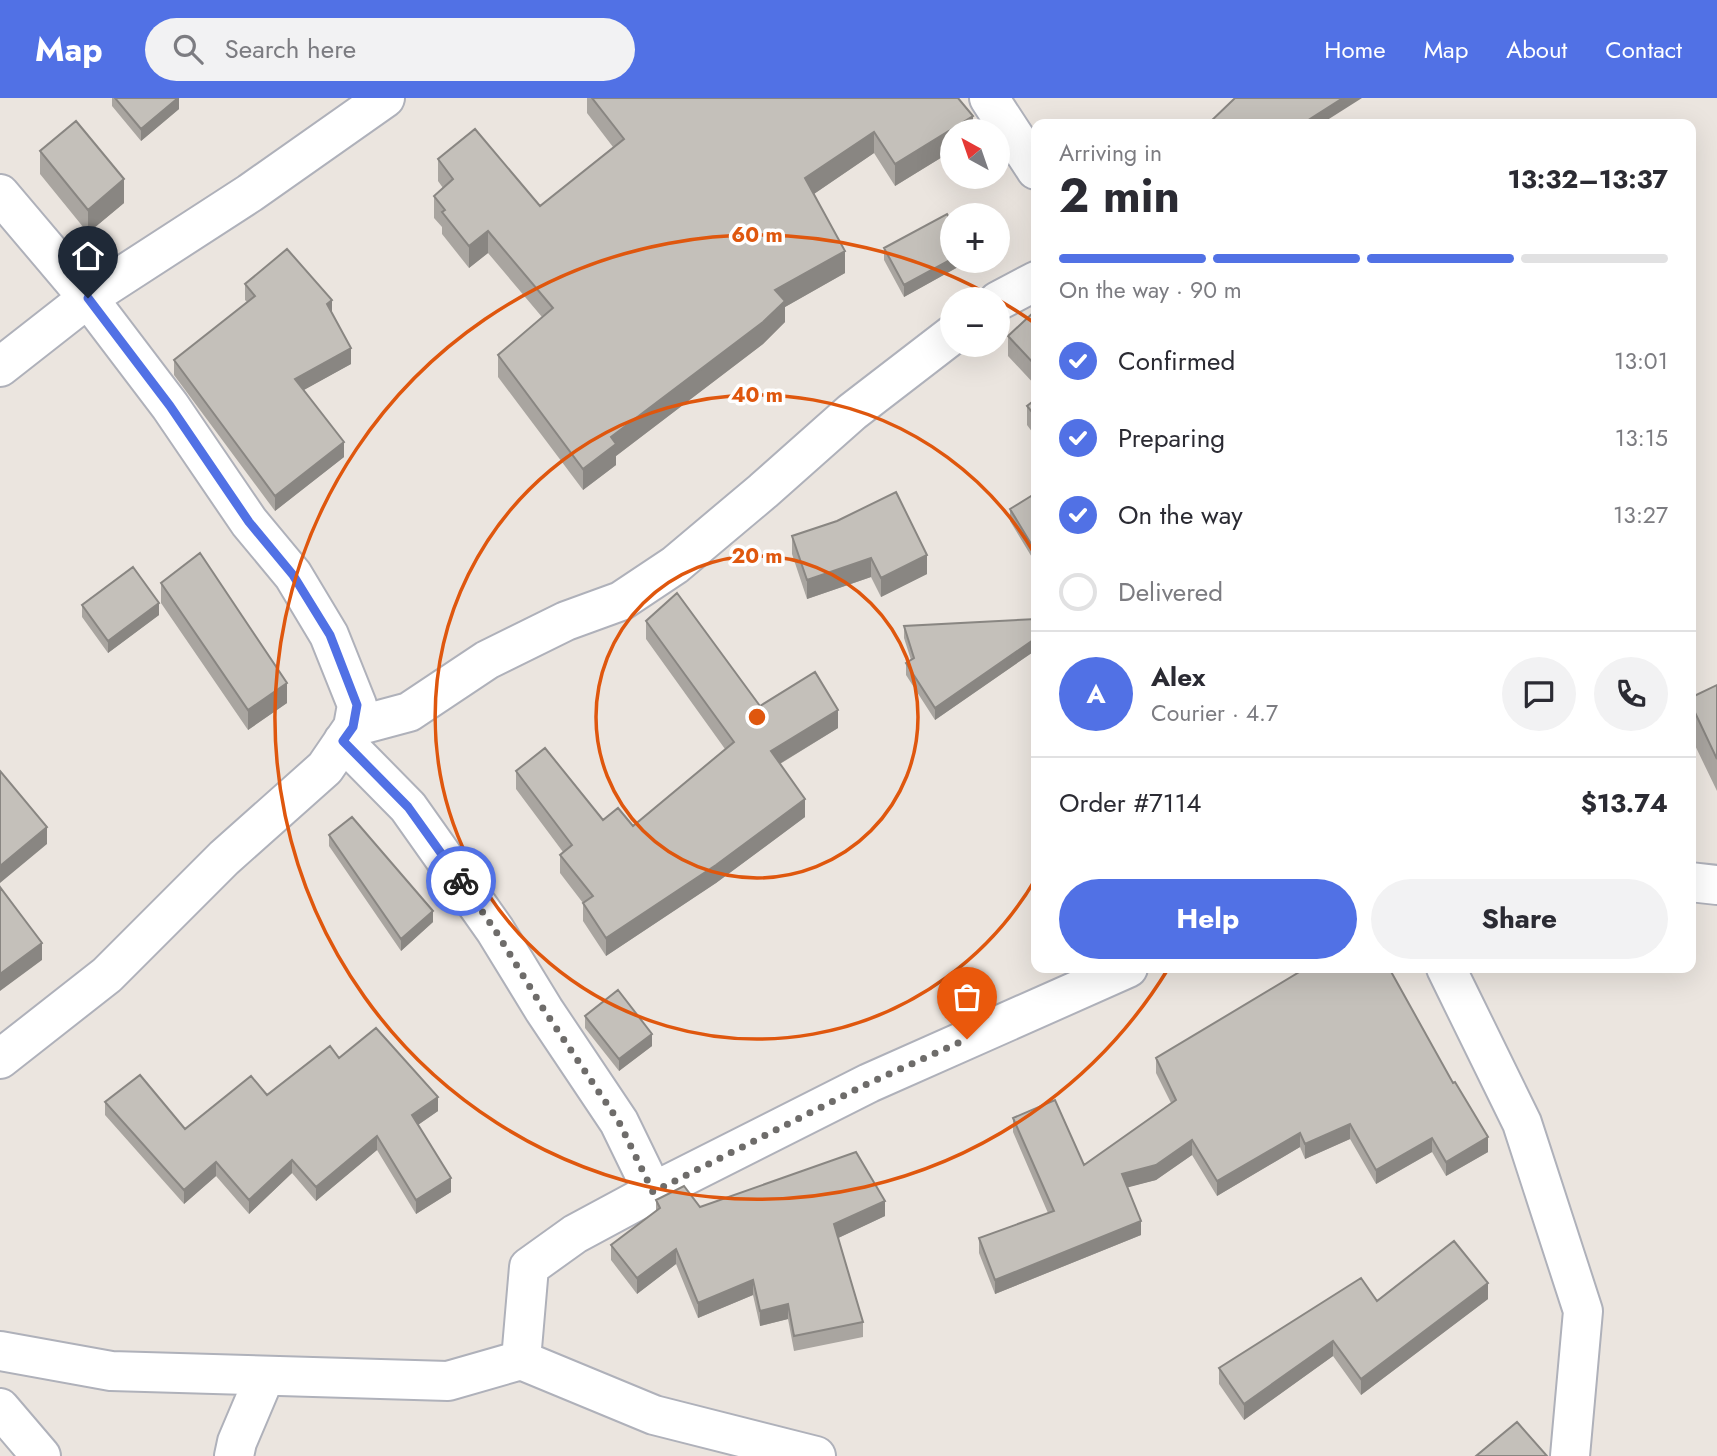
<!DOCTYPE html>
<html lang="en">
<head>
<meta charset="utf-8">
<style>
	body { margin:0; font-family:Jost,sans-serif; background:#f2f2f3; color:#2b2b33; height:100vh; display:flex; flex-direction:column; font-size:26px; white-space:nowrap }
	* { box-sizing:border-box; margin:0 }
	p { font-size:23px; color:#7c7c81 }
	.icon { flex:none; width:38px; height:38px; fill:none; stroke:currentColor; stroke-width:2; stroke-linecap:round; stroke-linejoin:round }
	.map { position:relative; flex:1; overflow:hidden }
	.sheet { position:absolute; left:1031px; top:21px; width:665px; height:854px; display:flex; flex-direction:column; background:#fff; border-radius:14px; box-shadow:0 7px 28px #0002 }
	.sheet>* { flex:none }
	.needle { width:46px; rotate:320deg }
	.controls { position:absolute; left:940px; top:21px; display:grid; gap:14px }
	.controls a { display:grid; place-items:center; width:70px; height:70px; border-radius:50%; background:#fff; box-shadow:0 7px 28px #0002; font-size:35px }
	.pin { position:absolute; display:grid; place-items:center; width:60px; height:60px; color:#fff; margin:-72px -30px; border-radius:50% 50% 50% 0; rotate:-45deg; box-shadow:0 0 7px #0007 }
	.pin .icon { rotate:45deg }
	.courier { position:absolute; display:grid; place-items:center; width:70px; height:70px; margin:-35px; border:5px solid #5171e5; border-radius:50%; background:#fff; color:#222; box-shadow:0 2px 9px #0007 }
	.overview em { font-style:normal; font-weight:700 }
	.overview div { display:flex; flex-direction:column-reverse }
	.overview { display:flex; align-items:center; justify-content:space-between; height:119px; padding:0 28px }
	h1 { font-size:46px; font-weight:700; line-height:52px }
	.bar { display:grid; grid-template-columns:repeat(4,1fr); gap:10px 7px; align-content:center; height:84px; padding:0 28px }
	.bar i { height:9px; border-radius:5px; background:#e1e1e2 }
	.bar .current { background:#5171e5 }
	.bar p { grid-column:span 4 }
	.line { display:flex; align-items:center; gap:18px; padding:0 28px; border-top:2px solid #e1e1e2 }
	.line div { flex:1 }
	.round { display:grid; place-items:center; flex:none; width:74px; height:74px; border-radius:37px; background:#f2f2f3 }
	ol { padding:0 28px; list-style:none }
	li { display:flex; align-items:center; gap:21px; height:77px }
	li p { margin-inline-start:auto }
	li .icon { padding:7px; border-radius:50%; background:#5171e5; color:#fff; stroke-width:4 }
	li:last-child { color:#7c7c81 }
	li i { width:38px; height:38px; border:4px solid #e1e1e2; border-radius:50% }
	.cta { display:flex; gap:14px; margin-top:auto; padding:14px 28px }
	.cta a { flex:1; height:80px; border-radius:42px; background:#5171e5; color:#fff; font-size:28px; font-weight:700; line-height:80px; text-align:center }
	.cta a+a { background:#f2f2f3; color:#2b2b33 }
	header { display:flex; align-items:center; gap:42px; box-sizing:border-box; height:98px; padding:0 35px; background:#5171e5; color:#fff }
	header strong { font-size:33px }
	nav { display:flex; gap:38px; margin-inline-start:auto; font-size:24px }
	.search { width:490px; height:63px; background:#f2f2f3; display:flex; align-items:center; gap:18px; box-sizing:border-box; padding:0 24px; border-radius:38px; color:#7c7c81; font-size:26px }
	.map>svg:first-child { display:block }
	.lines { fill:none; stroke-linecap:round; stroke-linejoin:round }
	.street-casing { stroke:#afb1ba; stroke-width:42 }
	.street { stroke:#fff; stroke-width:38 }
	.wall { fill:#a9a5a0 }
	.shaded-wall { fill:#898682 }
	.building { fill:#c4c0ba; stroke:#898682; stroke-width:2 }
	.done { stroke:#6e6c6a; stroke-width:7; stroke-dasharray:0 12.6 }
	.route { stroke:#5171e5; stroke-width:9 }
	.ring { fill:none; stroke:#df570e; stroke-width:3.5 }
	.centre { fill:#df570e; stroke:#fff; stroke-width:3.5 }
	.ring-label { font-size:21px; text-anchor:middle; font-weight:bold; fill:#df570e; stroke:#fff; stroke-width:7; stroke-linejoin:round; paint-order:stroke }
</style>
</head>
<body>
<header>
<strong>Map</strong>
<div class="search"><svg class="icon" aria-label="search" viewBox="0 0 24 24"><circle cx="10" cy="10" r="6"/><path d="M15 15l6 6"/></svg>Search here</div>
<nav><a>Home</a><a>Map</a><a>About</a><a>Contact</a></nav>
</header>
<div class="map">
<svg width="1717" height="1358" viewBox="0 0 1717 1358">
	<rect width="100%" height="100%" fill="#ebe5df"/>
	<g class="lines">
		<defs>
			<path id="street" d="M989 0 1036 72
				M0 96 88 200 170 308 249 424 293 477 329 537 357 607 353 629 325 670 224 760 107 877 0 961
				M998 203 1036 183
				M0 269 88 200 250 95 385 0
				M353 629 409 614 487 562 566 523 621 503 675 467 763 393 852 314 952 237
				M343 643 408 709 495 832 544 912 619 1024 653 1094
				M1690 784 1717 787
				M1446 870 1522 1025 1583 1213 1570 1358
				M0 1253 111 1273 448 1283 521 1262 654 1317 816 1358
				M521 1262 529 1169 575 1136 653 1094 869 985 1128 870
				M0 1310 41 1358
				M234 1358 237 1344 265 1278"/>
		</defs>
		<use href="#street" class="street-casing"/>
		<use href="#street" class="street"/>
	</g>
	<path class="wall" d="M112 0H179V11L141 43 112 8Z
		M587 0H958L973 33H952V53L895 88 874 55 814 96 845 175 785 209V224L763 246 616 358V367L583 392 498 279V257L542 219 488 155 469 170 442 136V129L434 120V98L443 90 438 83V61L540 108 613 49 587 15Z
		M40 53 124 105 88 135 40 76Z
		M884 150 967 163V164L904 199 884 162Z
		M245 186 332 216 351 266 303 292 344 359 275 413 174 277V262L247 204 245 202Z
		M1036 212V288L1008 258V238Z
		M1036 301V339L1027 327V308Z
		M1036 395V466L1010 423V411Z
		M792 438 927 476 881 499 871 479 807 501 792 456Z
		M161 485 287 605 248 632 161 505Z
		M82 507 159 517 108 555 82 519Z
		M1036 521V552L935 622 906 577V565L911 562 904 540V528Z
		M646 523 760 608 838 630 780 666 805 719 716 785 606 858 583 823V805L560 775V757L563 754 516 691V673L603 722 633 728 725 651 646 541Z
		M1717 587V693L1690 637V600Z
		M329 737 433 824 401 853 329 748Z
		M585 918 652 948 619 973 585 930Z
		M339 960 438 1013 418 1027 451 1094 416 1116 377 1052 316 1103 292 1075 249 1116 216 1078 184 1106 105 1017V1004L185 1031 267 997Z
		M1156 960 1488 1054 1446 1078 1432 1054 1376 1086 1350 1041 1305 1061 1300 1049 1217 1098 1192 1057 1156 1082 1127 1089 1141 1137 995 1196 979 1155V1140L1048 1115 1013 1034V1020L1084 1067 1171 1005 1156 975Z
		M656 1102 700 1109 885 1118 838 1140 863 1224V1239L794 1253 788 1221 760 1228 753 1197 698 1220 676 1166 637 1196 611 1162V1147L656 1113Z
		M1488 1201 1361 1297 1333 1258 1244 1322 1219 1286V1270L1377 1203Z"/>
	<path class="shaded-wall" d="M178 0H179V11L141 43V31Z
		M1343 0H1362L1321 26H1302Z
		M973 18V33H952V53L895 88V66Z
		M874 34V55L805 102V80Z
		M124 81V105L88 135V112Z
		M488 133V155L469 170V148Z
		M845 153V175L785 209V224L763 246 616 358V367L583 392V371L611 339 775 192Z
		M952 161V163H967V164L904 199V187Z
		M332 202V217L327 206Z
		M351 250V266L295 297V281Z
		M344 344V359L275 413V398Z
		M927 457V476L881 499V480Z
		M871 460V479L807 501V482Z
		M159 505V517L108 555V543Z
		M1036 540V552L935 622V610Z
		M287 585V605L248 632V612Z
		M838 612V630L771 671V653Z
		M805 701V719L716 785 606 858V840Z
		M47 729V746L0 785V768Z
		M433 813V824L401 853V841Z
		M42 845V862L0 893V876Z
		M652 936V948L619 973V961Z
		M438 999V1013L412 1031V1017Z
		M1350 1026V1041L1305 1061V1046Z
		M1300 1035V1049L1217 1098V1083Z
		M377 1038V1052L316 1103V1089Z
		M1488 1039V1054L1446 1078V1064Z
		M1432 1040V1054L1376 1086V1072Z
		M1192 1042V1057L1156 1082 1122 1091V1076Z
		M292 1062V1075L249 1116V1102Z
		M216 1064V1078L184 1106V1092Z
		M451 1080V1094L416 1116V1102Z
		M885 1103V1118L834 1142V1126Z
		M1141 1123V1137L995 1196V1182Z
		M676 1151V1166L637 1196V1180Z
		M753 1182V1197L698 1220V1205Z
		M1488 1185V1201L1361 1297V1281Z
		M788 1206V1221L760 1228V1213Z
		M1333 1243V1258L1244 1322V1306Z"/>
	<path class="building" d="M115 0H178L141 31Z
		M592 0H958L973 18 895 66 874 34 805 80 845 153 775 192 785 203 763 224 611 339 616 346 583 371 498 257 553 210 488 133 469 148 442 114 445 112 434 98 453 81 438 61 475 31 540 108 624 41Z
		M1235 0H1343L1302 26H1208Z
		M76 23 124 81 88 112 40 53Z
		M947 116 952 125V161L904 187 884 150Z
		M287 151 332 202 327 206 351 250 295 281 344 344 275 398 174 262 255 198 245 186Z
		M1036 212V268L1008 238Z
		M1036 301V319L1027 308Z
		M896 394 927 457 881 480 871 460 807 482 792 438 837 423Z
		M1036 395V454L1010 411Z
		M200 455 287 585 248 612 161 485Z
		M133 469 159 505 108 543 82 507Z
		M677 495 760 608 815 574 838 612 771 653 805 701 716 767 606 840 583 805 593 798 560 757 572 747 516 673 545 650 603 722 618 710 633 728 734 644 646 523Z
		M1036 521V540L935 610 906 565 914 560 904 528Z
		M1717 587V661L1690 604V600Z
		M0 673 47 729 0 768Z
		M352 719 433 813 401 841 329 737Z
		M0 789 42 845 0 876Z
		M1306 870H1389L1453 985 1455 984 1488 1039 1446 1064 1432 1040 1376 1072 1350 1026 1305 1046 1300 1035 1217 1083 1192 1042 1156 1067 1122 1076 1141 1123 995 1182 979 1140 1054 1113 1013 1020 1055 1002 1084 1067 1176 1002 1156 960Z
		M618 892 652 936 619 961 585 918Z
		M376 930 438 999 412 1017 451 1080 416 1102 377 1038 316 1089 292 1062 249 1102 216 1064 184 1092 105 1004 140 977 185 1031 251 978 267 997 330 948 339 960Z
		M856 1054 885 1103 834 1126 863 1224 794 1238 788 1206 760 1213 753 1182 698 1205 676 1151 637 1180 611 1147 660 1110 656 1102 684 1088 700 1109Z
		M1454 1143 1488 1185 1361 1281 1333 1243 1244 1306 1219 1270 1361 1180 1377 1203Z
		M1517 1324 1547 1358H1476Z"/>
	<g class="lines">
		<path class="done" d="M461 783 495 832 544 912 619 1024 653 1094 869 985 967 941"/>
		<path class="route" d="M88 200 170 308 249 424 293 477 330 537 357 607 353 629 343 643 408 709 461 783"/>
	</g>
	<g class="ring">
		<circle cx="757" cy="619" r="161"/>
		<path d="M1036 780A322 322 0 1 1 1036 458"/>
		<path d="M1168 871A482 482 0 1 1 1033 224"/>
	</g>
	<circle cx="757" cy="619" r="10" class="centre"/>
	<g class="ring-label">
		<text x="757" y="144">60 m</text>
		<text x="757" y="304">40 m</text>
		<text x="757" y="465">20 m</text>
	</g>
</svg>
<div class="controls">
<a><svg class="needle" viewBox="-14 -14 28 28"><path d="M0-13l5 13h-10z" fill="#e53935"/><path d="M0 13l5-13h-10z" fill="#7c7c81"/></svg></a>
<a>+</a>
<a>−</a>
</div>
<div class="pin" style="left:967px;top:941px;background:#ea580c"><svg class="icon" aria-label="bag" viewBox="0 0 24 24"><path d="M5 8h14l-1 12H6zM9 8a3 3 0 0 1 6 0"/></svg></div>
<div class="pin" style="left:88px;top:200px;background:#1f2937"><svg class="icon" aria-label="home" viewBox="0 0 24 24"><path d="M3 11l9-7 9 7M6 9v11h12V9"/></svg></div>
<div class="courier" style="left:461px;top:783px"><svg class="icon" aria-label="bike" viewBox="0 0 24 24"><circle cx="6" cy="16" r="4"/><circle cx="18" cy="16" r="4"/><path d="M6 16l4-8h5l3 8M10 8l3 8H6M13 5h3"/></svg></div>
<section class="sheet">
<div class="overview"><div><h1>2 min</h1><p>Arriving in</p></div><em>13:32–13:37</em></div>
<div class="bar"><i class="current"></i><i class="current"></i><i class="current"></i><i></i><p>On the way · 90 m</p></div>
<ol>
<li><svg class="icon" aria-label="check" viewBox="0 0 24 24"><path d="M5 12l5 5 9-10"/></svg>Confirmed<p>13:01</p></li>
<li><svg class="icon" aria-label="check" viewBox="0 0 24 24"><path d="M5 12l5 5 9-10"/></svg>Preparing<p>13:15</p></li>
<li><svg class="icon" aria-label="check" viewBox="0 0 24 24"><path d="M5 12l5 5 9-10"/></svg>On the way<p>13:27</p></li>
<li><i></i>Delivered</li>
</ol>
<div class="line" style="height:126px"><b class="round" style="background:#5171e5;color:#fff">A</b><div><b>Alex</b><p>Courier · 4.7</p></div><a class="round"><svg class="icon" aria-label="chat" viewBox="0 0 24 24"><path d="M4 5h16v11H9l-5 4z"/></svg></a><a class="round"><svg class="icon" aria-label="phone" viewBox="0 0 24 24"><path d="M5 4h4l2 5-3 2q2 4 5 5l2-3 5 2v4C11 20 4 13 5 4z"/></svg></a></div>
<div class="line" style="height:91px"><div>Order #7114</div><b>$13.74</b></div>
<div class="cta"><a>Help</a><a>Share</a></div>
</section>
</div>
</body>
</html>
